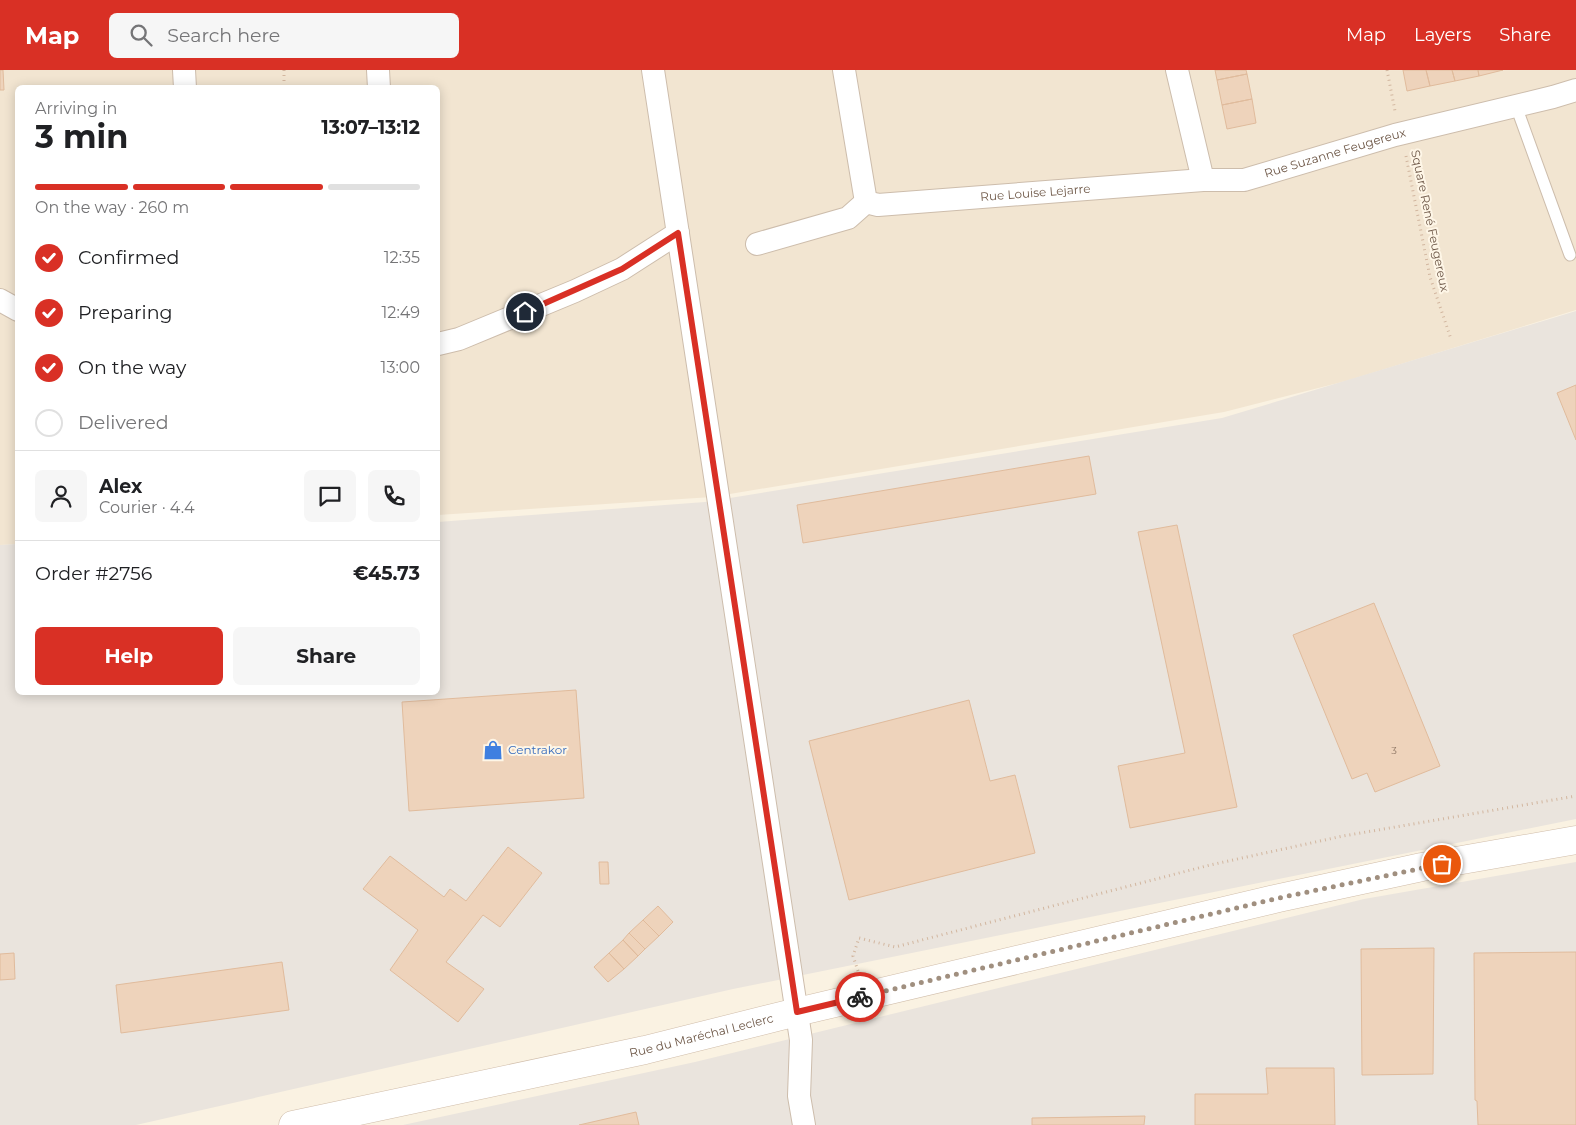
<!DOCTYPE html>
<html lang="en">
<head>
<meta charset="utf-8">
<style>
	body { margin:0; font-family:Montserrat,sans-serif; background:#f6f6f6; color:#202124; height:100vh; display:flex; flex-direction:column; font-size:19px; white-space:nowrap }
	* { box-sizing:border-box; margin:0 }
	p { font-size:16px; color:#757577 }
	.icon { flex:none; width:28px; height:28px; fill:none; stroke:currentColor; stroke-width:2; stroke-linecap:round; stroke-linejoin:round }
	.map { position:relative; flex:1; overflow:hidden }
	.drawer { position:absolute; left:15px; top:15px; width:425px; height:610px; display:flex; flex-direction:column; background:#fff; border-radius:8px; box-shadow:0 2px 12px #0003 }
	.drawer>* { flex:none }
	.pin { position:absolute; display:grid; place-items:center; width:42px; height:42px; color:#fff; margin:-21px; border:2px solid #fff; border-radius:50%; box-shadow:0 1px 5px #0007 }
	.courier { position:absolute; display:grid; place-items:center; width:50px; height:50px; margin:-25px; border:4px solid #d93025; border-radius:50%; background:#fff; color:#222; box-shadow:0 1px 6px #0007 }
	.head em { font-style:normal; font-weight:700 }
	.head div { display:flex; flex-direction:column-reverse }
	.head { display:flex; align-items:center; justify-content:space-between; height:85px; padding:0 20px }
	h1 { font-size:32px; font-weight:700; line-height:38px }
	.bar { display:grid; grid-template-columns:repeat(4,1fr); gap:8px 5px; align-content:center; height:60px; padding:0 20px }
	.bar i { height:6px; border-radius:4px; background:#e0e0e0 }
	.bar .selected { background:#d93025 }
	.bar p { grid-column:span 4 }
	.line { display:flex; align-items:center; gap:12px; padding:0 20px; border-top:1px solid #e0e0e0 }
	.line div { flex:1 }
	.round { display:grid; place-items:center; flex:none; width:52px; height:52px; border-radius:8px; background:#f6f6f6 }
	ol { padding:0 20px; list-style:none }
	li { display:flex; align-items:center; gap:15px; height:55px }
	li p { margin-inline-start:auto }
	li .icon { padding:5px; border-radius:50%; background:#d93025; color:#fff; stroke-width:4 }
	li:last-child { color:#757577 }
	li i { width:28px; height:28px; border:2px solid #e0e0e0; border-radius:50% }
	.cta { display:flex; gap:10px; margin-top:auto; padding:10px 20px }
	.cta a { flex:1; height:58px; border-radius:8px; background:#d93025; color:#fff; font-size:20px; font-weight:700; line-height:58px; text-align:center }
	.cta a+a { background:#f6f6f6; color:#202124 }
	header { display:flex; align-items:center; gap:30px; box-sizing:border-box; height:70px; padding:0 25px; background:#d93025; color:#fff }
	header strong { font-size:24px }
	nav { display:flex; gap:28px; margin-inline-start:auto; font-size:18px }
	.search { width:350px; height:45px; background:#f6f6f6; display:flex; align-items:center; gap:12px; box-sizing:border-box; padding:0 18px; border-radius:8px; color:#757577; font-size:19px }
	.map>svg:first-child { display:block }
	.residential { fill:#f2e5d1 }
	.industrial { fill:#eae4dd }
	.building { fill:#eed3bb; stroke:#e0bb9c }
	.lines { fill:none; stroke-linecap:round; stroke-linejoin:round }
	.service-casing { stroke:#cdbdac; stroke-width:13 }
	.minor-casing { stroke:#cdbdac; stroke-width:24 }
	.secondary-casing { stroke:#d0bdaa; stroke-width:29 }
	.path { stroke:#d2b69f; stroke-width:3; stroke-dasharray:1 4; stroke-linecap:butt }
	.service { stroke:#fff; stroke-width:11 }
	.minor { stroke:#fff; stroke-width:22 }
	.secondary { stroke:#fff; stroke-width:28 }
	.done { stroke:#a08f7f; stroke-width:5; stroke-dasharray:0 9 }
	.route { stroke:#d93025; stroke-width:6 }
	.labels { text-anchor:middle; stroke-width:4; stroke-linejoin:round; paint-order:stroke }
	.number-label { font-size:10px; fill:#907866 }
	.street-label { font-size:12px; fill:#705a4a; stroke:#fef6e7 }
	.shop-label { font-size:12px; fill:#366cbe; stroke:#fef6e7; text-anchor:start }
</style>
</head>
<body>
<header>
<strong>Map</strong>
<div class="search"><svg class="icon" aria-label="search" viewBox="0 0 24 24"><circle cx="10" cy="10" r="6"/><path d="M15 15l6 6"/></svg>Search here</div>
<nav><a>Map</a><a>Layers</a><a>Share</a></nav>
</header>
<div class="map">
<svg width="1576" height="1055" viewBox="0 0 1576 1055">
	<rect width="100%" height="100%" fill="#faf2e2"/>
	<path class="residential" d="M0 0H1576V240L1346 311 1224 342 712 427 438 445V18H18V474L0 475Z"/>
	<path class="industrial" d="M1576 241V749L733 919 136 1055H0V475L17 474 18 622H438V452L705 432 1222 348Z
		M1576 792V1055H403L695 992 1364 829Z"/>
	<path class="building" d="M0 0H3L4 20H0Z
		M1215 0H1246L1247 4 1217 10Z
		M1403 0H1426L1430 16 1407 21Z
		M1426 0H1452L1455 11 1430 16Z
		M1452 0H1478L1479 6 1455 11Z
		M1478 0H1503L1479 6Z
		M1247 4 1252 29 1222 35 1217 10Z
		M1252 29 1256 53 1227 59 1222 35Z
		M1576 315V370L1557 323Z
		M1089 386 1096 424 803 473 797 435Z
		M1177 455 1237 737 1130 758 1118 696 1185 683 1138 462Z
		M1374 533 1440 696 1375 722 1367 703 1352 709 1293 565Z
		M576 620 584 728 409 741 402 632Z
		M969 630 990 711 1015 705 1035 783 849 830 809 671Z
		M508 777 542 803 500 857 483 845 446 892 484 919 458 952 390 900 418 860 363 819 390 786 444 827 450 819 466 831Z
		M599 792H608L609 814H600Z
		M658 836 673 852 659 866 643 850Z
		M643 850 659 866 645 879 629 863Z
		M629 863 645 879 638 886 623 870Z
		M623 870 638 886 624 899 609 883Z
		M1434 878 1433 1004 1362 1005 1361 879Z
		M1576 882V1055H1478L1477 1031 1475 1030 1474 883Z
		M14 883 15 909 0 910V884Z
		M609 883 624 899 608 912 594 897Z
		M282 892 289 940 121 963 116 915Z
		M1266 998H1334L1335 1055H1195V1024H1268Z
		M636 1042 639 1055H579Z
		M1145 1046 1144 1055H1032V1048Z"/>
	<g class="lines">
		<defs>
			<path id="service" d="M1516 36 1570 185"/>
			<g id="minor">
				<path d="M184 0 185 18"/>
				<path d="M378 0 379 18"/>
				<path d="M653 0 801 970 799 1026 804 1055"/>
				<path id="s1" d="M844 0 866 132 878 135 1203 110"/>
				<path id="s2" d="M1177 0 1203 110H1244L1395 65 1553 27 1576 20"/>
				<path d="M757 174 848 148 866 132"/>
				<path d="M0 230 18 240"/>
				<path d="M438 274 459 269 575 221 622 199 678 163"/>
			</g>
			<g id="secondary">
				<path id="s3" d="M293 1055 645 980 797 942 1279 828 1422 797 1576 770"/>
			</g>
		</defs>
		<use href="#service" class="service-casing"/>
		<use href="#minor" class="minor-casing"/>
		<use href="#secondary" class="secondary-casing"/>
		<path class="path" d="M284 0V18
			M1387 0 1395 41
			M1406 86 1430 207 1451 269
			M858 901 853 886 859 868 895 877 1210 795 1343 766 1576 726"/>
		<use href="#service" class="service"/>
		<use href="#minor" class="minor"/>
		<use href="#secondary" class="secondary"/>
	</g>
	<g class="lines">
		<path class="done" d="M860 927 1279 828 1442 794"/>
		<path class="route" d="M525 242 622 199 678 163 797 942 860 927"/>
	</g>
	<defs>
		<symbol id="shop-bare" viewBox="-9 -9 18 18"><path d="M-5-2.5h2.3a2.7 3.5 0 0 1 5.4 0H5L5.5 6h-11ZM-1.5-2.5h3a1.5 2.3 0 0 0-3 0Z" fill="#3f7fe0" stroke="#fef6e7" stroke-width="2.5" paint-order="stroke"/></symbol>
	</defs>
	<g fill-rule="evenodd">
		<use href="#shop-bare" x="479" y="666" width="28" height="28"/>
	</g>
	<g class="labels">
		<g class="number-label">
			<text x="1394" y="684">3</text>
		</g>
		<g class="street-label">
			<text dy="4" stroke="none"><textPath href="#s2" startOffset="249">Rue Suzanne Feugereux</textPath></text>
			<text dy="4" stroke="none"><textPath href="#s1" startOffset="304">Rue Louise Lejarre</textPath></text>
			<text transform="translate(1430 151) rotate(78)" y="4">Square René Feugereux</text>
			<text dy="4" stroke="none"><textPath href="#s3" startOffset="418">Rue du Maréchal Leclerc</textPath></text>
		</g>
		<g class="shop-label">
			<text x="508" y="684">Centrakor</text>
		</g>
	</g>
</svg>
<div class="pin" style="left:1442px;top:794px;background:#ea580c"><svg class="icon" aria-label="bag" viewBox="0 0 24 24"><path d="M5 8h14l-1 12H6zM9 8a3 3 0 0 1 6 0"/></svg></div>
<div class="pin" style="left:525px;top:242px;background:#1f2937"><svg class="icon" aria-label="home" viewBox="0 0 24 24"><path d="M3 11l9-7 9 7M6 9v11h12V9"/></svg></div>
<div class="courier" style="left:860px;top:927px"><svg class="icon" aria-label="bike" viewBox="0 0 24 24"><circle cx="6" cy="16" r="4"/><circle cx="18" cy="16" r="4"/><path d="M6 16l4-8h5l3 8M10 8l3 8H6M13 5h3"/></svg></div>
<section class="drawer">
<div class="head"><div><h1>3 min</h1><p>Arriving in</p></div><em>13:07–13:12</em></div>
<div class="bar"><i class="selected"></i><i class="selected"></i><i class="selected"></i><i></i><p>On the way · 260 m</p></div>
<ol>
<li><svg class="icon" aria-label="check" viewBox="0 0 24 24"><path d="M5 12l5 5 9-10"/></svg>Confirmed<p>12:35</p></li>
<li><svg class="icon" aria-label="check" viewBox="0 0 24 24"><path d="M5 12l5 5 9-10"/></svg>Preparing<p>12:49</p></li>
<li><svg class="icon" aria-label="check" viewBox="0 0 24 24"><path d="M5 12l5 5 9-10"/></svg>On the way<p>13:00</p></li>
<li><i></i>Delivered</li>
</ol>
<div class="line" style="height:90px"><a class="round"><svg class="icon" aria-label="person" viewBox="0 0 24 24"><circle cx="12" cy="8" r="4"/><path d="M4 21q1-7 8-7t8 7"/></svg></a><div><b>Alex</b><p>Courier · 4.4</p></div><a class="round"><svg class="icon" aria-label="chat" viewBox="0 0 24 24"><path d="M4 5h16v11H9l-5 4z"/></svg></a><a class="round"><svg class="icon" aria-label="phone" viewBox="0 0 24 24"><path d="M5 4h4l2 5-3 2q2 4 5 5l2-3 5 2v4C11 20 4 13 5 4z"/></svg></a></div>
<div class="line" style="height:65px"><div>Order #2756</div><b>€45.73</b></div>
<div class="cta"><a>Help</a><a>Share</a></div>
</section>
</div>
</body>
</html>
